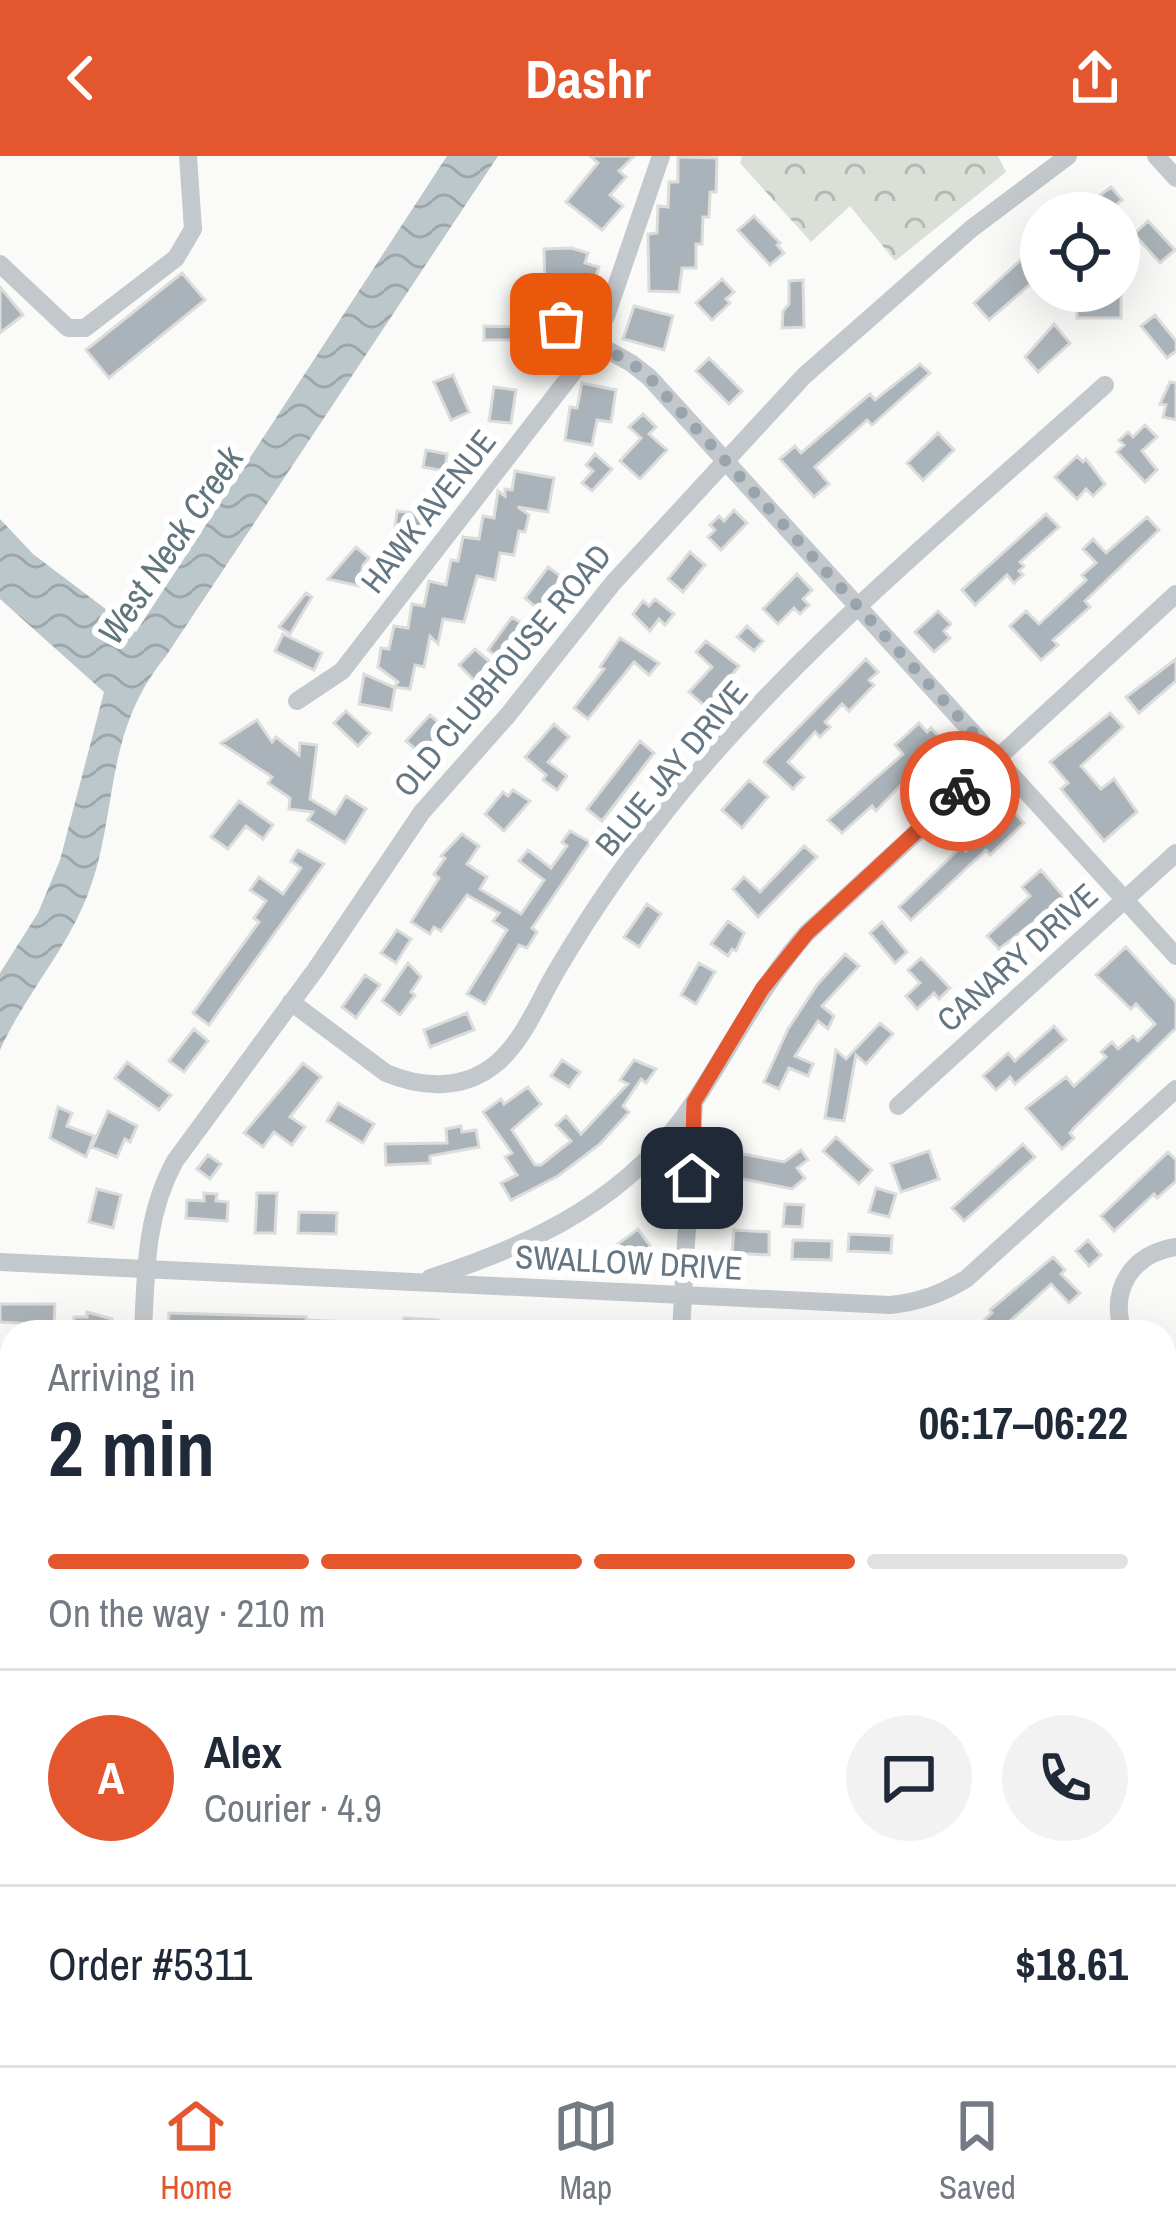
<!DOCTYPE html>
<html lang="en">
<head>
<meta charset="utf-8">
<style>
	body { margin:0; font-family:"Archivo Narrow",sans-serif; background:#f2f2f3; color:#1f2937; height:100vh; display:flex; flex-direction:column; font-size:45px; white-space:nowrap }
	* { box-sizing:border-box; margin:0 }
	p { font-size:39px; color:#747a83 }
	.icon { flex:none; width:66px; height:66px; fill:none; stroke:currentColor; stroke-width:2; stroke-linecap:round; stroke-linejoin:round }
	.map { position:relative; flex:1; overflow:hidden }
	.sheet { position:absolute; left:0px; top:1164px; width:1176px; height:747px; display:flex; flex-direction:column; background:#fff; border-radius:36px 36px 0 0; box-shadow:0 12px 48px #0002 }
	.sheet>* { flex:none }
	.tools { position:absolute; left:1020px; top:36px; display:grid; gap:24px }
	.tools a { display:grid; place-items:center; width:120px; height:120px; border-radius:50%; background:#fff; box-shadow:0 12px 48px #0002; font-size:60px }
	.pin { position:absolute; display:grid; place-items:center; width:102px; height:102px; color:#fff; margin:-51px; border-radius:24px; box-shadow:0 6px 18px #0006 }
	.courier { position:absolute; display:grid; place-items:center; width:120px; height:120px; margin:-60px; border:9px solid #e4572e; border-radius:50%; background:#fff; color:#222; box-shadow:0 3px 15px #0007 }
	.summary em { font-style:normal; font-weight:700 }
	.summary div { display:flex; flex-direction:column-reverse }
	.summary { display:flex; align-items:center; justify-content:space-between; height:204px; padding:0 48px }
	h1 { font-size:78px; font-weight:700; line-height:90px }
	.bar { display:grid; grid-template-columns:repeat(4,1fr); gap:18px 12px; align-content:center; height:144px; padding:0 48px }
	.bar i { height:15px; border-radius:9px; background:#e0e1e3 }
	.bar .current { background:#e4572e }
	.bar p { grid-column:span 4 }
	.line { display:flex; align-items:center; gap:30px; padding:0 48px; border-top:3px solid #e0e1e3 }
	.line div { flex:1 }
	.round { display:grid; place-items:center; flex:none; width:126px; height:126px; border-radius:63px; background:#f2f2f3 }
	header { display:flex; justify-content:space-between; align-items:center; height:156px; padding:0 48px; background:#e4572e; color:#fff; font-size:54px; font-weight:700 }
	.menu { display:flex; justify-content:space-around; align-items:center; height:168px; border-top:3px solid #e0e1e3; background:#fff; font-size:33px; color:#747a83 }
	.menu a { display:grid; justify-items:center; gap:6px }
	.menu .current { color:#e4572e }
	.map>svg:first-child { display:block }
	.forest { fill:url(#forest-crowns) }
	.water { fill:url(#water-waves) }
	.building { fill:#aab3b9; stroke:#dcdcda; stroke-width:3 }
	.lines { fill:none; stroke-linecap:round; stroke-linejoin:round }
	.minor { stroke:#c3c8cc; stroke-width:18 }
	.done { stroke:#99a4ac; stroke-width:12; stroke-dasharray:0 21.6 }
	.route { stroke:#e4572e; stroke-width:15 }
	.labels { text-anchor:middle; stroke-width:12; stroke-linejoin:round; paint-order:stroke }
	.street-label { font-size:33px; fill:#657683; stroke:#fff }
	.water-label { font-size:36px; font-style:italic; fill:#60757c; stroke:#fff }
</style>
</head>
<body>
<header><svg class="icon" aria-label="back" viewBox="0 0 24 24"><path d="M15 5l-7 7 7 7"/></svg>Dashr<svg class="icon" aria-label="share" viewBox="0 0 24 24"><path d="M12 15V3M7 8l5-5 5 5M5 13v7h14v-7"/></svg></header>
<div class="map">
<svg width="1176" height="1909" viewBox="0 0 1176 1909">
	<defs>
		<pattern id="forest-crowns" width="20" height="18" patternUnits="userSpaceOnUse" patternTransform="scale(3)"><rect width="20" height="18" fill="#dadfd7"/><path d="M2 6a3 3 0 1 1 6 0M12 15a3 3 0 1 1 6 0" fill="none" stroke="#b4b9b4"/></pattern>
		<pattern id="water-waves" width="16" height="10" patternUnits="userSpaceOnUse" patternTransform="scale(3)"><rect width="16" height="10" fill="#bbc7cb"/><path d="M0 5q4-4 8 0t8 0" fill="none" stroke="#9ca6aa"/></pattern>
	</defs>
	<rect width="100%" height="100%" fill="#fafaf8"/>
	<path class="forest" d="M742 0H998L1006 16 895 105 850 50 811 86 740 7Z"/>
	<path class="water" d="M447 0H498L166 500C99 582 121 665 83 750 61 800 23 843 0 894V817L38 757 60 704 104 536 0 443V363L33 398 136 476Z"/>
	<path class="building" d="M590 0H634L619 15 626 21 610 39 623 50 602 74 566 46 598 7Z
		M678 1 717 2 716 36H710L709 61H703L702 88H696V112H682L679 136 649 135 648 78 657 77 658 50 668 51 669 26H678Z
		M1111 31 1122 44 1113 51 1117 57H1089L1103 45 1099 40Z
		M754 60 780 87 777 89 784 97 770 109 738 74Z
		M1148 65 1175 94 1160 107 1134 78Z
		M1041 91V119L989 164 974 147 1027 98 1030 101Z
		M571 92 588 97 585 107 599 111 590 138 552 128 545 131 544 93Z
		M182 117 205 144 109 222 86 194Z
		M722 123 734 136 726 143 730 147 712 164 696 147Z
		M803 124 804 171 782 172 783 155 789 148V125Z
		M0 131 23 159 0 177Z
		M1100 137H1121V162H1077V142H1100Z
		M634 150 673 160 664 194 623 183Z
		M1155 159 1176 185V195L1167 202 1141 170Z
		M1054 168 1070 187 1038 216 1025 201Z
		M484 170 523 171 521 184H484Z
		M709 202 742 235 729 248 696 215Z
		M920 208 930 217 872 269 867 264 815 311 829 328 814 341 780 303 795 290 801 297 870 238 875 244Z
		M453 219 469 256 451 264 434 226Z
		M1170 226 1176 227V264L1163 261 1166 249 1160 248Z
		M582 227 616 234 611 266 597 264 592 289 565 284 570 251 577 252Z
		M494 231 516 234 511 267 489 265Z
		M643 258 656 271 649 278 667 294 640 323 620 305 641 282 629 271Z
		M1145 269 1157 281 1142 295 1157 314 1145 326 1117 296 1124 289 1119 284 1128 276 1133 281Z
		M938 277 954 294 923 324 907 307Z
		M426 294 447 298 445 315 423 311Z
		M595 298 612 313 592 335 582 327 593 315 586 309Z
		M1077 300 1083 306 1086 303 1105 328 1093 340 1086 333 1077 343 1055 321Z
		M515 315 554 322 548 356 518 351 529 359 525 376 519 375 514 399 500 397 495 424 477 420 464 466 443 463 438 488 430 480 424 511 415 509 410 533 394 531 398 526 378 511 381 492 389 493 394 470 408 472 412 448 424 450 429 425 446 429 451 404 458 405 463 381 479 383 483 360 494 362 498 335 505 340V333L512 334Z
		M734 354 747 367 721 394 708 381 715 374 710 369 719 360 724 365Z
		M397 355 423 358 418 389 393 386Z
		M1046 358 1059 371 1020 406 1024 410 1019 415 1023 419 1014 427 1007 419 975 449 962 434Z
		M1147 361 1159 374 1085 445 1090 451 1053 484 1058 489 1041 504 1010 470 1026 455 1039 468 1086 424 1082 419 1096 407 1083 393 1093 383 1106 397Z
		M356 391 369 402 363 409 359 430 328 423Z
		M690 396 705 409 683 436 668 423Z
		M548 411 562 421 538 453 525 442Z
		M797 418 812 434 803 443 809 449 800 458 794 452 778 468 763 453Z
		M306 437 312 441 290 478 279 471Z
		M655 443 674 458 665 469 659 463 650 475 633 458 643 445 649 450Z
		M938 455 951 468 944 475 950 482 934 496 915 476Z
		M512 461 526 470 501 504 488 494Z
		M747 470 763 485 754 495 737 481Z
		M283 478 322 497 314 514 275 495Z
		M620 482 659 507 649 519 634 506 588 563 574 552 604 513 600 511Z
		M706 485 739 510 706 551 689 536 712 511 696 496Z
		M475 493 490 506 474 524 459 509Z
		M866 503 878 516 869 524 874 529 849 555 842 548 825 566 830 571 820 581 815 576 788 606 804 621 793 633 764 606Z
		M1176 503V525L1139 557 1126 541Z
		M364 518 395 532 391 554 359 548Z
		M346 555 370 577 358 590 334 567Z
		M1110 557 1123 571 1081 610 1101 633 1114 623 1137 656 1104 685 1061 633 1068 627 1050 606Z
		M430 559 445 572 421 598 406 585Z
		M257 564 272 586 276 581 299 599 300 587 317 589 310 643 335 658 346 640 366 653 345 687 308 664 313 656 289 653 290 642 268 627 272 621 221 587Z
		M919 567 927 576 931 572 943 585 876 655 872 650 842 677 828 664 903 598 895 589Z
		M554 568 569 581 548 606 567 620 557 634 543 624 546 619 525 601Z
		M640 585 654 597 602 665 587 653Z
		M749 624 768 641 742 672 722 654Z
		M513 634 530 645 504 675 485 658 503 636 508 640Z
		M239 645 273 669 263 683 246 670 228 693 211 681Z
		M1011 653 1024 667 990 699 986 694 911 764 899 751 962 690 966 695Z
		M570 675 590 686 532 772 537 776 527 792 519 789 485 848 467 838 507 774 493 765 499 757 467 739 441 775 434 771 430 778 411 766 439 722 434 718 445 702 441 700 462 678 479 690 467 708 487 721 480 733 521 758 544 724 519 705 528 694 551 712 567 690 562 686Z
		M804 690 817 701 758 761 733 733 744 721 760 736Z
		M298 694 324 708 209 869 193 857 259 766 254 762 266 745 250 734 259 721 283 738 301 712 291 705Z
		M1041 714 1065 742 999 793 987 780 1030 740 1022 731Z
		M647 748 661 758 639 791 624 781Z
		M728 765 744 777 736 795 732 793 728 800 711 788Z
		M882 766 907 796 895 807 870 777Z
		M397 774 411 783 396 807 381 797Z
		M1126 791 1176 846V872L1073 973 1070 977 1074 982 1062 993 1026 952 1066 921 1074 930 1106 901 1101 896 1112 886 1118 893 1133 880 1138 885 1155 868 1136 848 1131 853 1096 819Z
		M845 798 859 810 822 850 834 860 828 873 818 865 795 900 813 908 808 920 789 912 779 933 764 926 788 873 817 829Z
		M921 802 950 832 939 843 934 837 917 853 906 840 920 827 908 814Z
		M408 807 421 821 411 836 415 839 400 859 382 845Z
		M699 807 715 816 696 848 681 839Z
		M365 819 380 829 356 862 342 851Z
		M467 857 474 874 430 891 424 874Z
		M880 867 893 878 866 908 856 899 844 965 825 962 836 894 846 903Z
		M1054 870 1066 884 1015 928 1010 921 996 934 983 920 1008 897 1015 905Z
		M194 873 208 885 184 916 169 905Z
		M562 904 580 916 569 931 551 920Z
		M634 904 656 913 646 927 641 923 623 950 629 956 600 988 558 1020 511 1044 501 1027 517 1019 505 1001 512 997 483 956 501 943 504 948 528 931 541 948 512 974 535 1009H541L571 985 556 969 566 960 581 978 628 928 620 924Z
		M127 906 171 939 159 954 115 922Z
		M303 907 321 921 290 961 305 971 292 989 274 976 263 991 244 977Z
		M338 947 374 968 363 987 327 965Z
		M58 951 72 957 67 970 94 980 86 1001 50 982Z
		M108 955 137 970 130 986 125 983 117 1001 92 991Z
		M461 970 462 976 476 974 479 991 430 1000V1007L386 1009 385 988 447 987 446 973Z
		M836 981 872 1014 859 1028 823 995Z
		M1023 988 1035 1001 964 1065 952 1052Z
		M801 994 808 1004 797 1012 805 1022 792 1033 728 1020 733 996 784 1006Z
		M929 995 939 1023 901 1036 891 1008Z
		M1168 996 1176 1004V1025L1157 1042 1154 1038 1114 1075 1101 1060Z
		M208 999 221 1008 210 1023 197 1013Z
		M876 1032 896 1038 889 1061 869 1056Z
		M97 1033 121 1039 113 1072 89 1066Z
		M204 1037 217 1038 216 1045 228 1046 227 1065 186 1062 187 1044 204 1045Z
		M257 1037H277L275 1077H255Z
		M785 1048 804 1049 802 1071 783 1070Z
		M299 1056 337 1057 336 1078 298 1077Z
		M638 1073 653 1094 631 1110 626 1103 616 1110 607 1096Z
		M734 1074 769 1076V1099L732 1097Z
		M849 1078 892 1080 891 1097 848 1095Z
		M793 1084 832 1085 831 1104 792 1103Z
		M1088 1084 1101 1099 1089 1110 1076 1095Z
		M1053 1101 1065 1114 1061 1118 1080 1137 1069 1147 1051 1128 998 1176 985 1163 992 1157 990 1154Z
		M0 1148H55L54 1169 0 1166Z
		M87 1156 112 1163V1176H74V1161H87Z
		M169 1157 306 1161V1164L348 1166 347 1176H168Z
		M404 1162 438 1164 437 1176H403Z
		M1164 1270 1176 1271V1299L1164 1297Z
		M11 1429 12 1496 1 1525 0 1457Z
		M1164 1461 1176 1468V1495L1164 1489Z
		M11 1608 12 1677 6 1694H12L8 1741 0 1740V1637Z
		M1176 1661V1700L1164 1691V1678Z
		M1164 1792 1176 1803V1849L1164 1837Z
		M0 1866 12 1899 19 1909H0Z"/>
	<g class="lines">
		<path class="minor" d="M1156 0 1176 22
			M0 108 68 172H85L176 102 193 73 188 0
			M561 168 631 207 649 221 1176 800
			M297 545 342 515 585 201 606 160 661 0
			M291 846 386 917C424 933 466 934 498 906 525 882 539 844 557 814 594 751 637 690 683 634 807 484 961 359 1105 229
			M898 950 1176 697
			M0 1106 890 1149C919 1146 941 1138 966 1123L1176 933
			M430 1122C535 1088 631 1042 694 946 732 889 761 829 807 777L1176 438
			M143 1176C146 1115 145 1060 175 1005L316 813 422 656 508 559 613 427 804 220 971 73 1068 0
			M681 1176 694 947
			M1123 1176C1109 1133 1132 1098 1176 1091
			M1164 1212 1176 1213
			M1164 1338H1176
			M0 1389 12 1383
			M1164 1531 1176 1538
			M1164 1741 1176 1751
			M64 1899 71 1909
			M1065 1899 1076 1909
			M623 1909 626 1899
			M832 1909 835 1899"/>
	</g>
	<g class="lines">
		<path class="done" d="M561 168 631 207 649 221 996 602 960 635"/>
		<path class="route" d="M692 1022 694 946 762 833 807 777 960 635"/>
	</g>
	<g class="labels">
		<g class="street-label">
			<text transform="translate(428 355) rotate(-52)" y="12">HAWK AVENUE</text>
			<text transform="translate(502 514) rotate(-50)" y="12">OLD CLUBHOUSE ROAD</text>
			<text transform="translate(671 612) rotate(-50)" y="12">BLUE JAY DRIVE</text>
			<text transform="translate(1017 801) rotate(-42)" y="12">CANARY DRIVE</text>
			<text transform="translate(629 1106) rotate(3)" y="12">SWALLOW DRIVE</text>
		</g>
		<g class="water-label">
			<text transform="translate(170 389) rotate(-56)" y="13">West Neck Creek</text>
		</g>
	</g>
</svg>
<div class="tools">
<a><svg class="icon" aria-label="locate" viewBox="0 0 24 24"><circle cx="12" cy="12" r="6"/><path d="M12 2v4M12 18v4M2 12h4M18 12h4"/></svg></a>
</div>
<div class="pin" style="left:561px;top:168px;background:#ea580c"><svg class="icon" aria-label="bag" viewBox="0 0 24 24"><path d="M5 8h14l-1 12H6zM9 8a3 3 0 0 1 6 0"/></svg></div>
<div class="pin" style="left:692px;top:1022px;background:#1f2937"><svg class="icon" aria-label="home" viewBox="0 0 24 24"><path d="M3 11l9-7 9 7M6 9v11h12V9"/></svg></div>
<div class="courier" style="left:960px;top:635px"><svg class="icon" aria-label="bike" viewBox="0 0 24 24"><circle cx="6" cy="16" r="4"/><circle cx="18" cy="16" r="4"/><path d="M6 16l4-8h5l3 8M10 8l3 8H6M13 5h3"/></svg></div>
<section class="sheet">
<div class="summary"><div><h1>2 min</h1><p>Arriving in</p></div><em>06:17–06:22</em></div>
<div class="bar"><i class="current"></i><i class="current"></i><i class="current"></i><i></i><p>On the way · 210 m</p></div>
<div class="line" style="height:216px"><b class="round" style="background:#e4572e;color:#fff">A</b><div><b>Alex</b><p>Courier · 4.9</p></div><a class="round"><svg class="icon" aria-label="chat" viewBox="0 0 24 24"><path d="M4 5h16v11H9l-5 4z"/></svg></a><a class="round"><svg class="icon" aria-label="phone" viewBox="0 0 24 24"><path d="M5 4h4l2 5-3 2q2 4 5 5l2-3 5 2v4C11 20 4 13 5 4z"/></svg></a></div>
<div class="line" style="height:156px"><div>Order #5311</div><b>$18.61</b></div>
</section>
</div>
<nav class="menu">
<a class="current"><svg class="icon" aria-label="home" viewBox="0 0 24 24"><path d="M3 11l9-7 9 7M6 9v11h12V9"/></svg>Home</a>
<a><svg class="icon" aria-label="map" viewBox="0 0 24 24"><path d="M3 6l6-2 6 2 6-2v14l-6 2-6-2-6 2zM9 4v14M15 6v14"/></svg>Map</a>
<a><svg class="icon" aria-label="saved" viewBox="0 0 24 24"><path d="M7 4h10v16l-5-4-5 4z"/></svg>Saved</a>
</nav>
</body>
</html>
